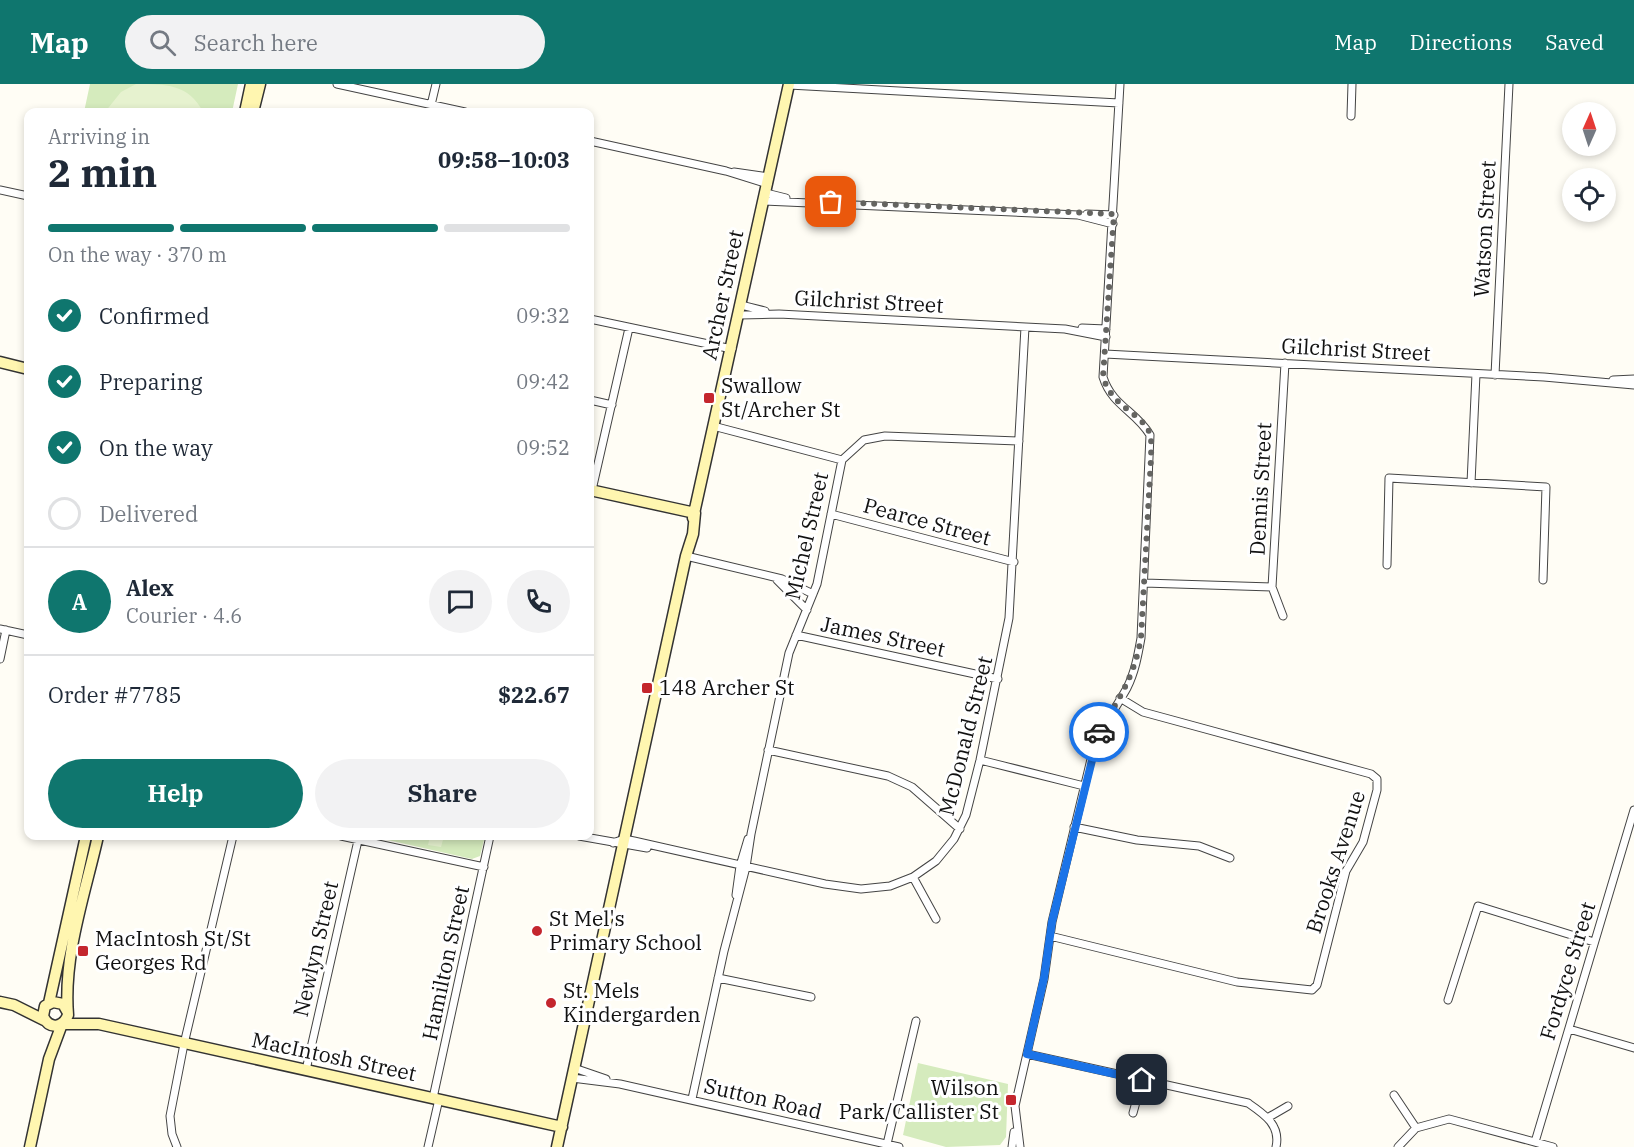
<!DOCTYPE html>
<html lang="en">
<head>
<meta charset="utf-8">
<style>
	body { margin:0; font-family:"IBM Plex Serif",serif; background:#f2f2f3; color:#1f2937; height:100vh; display:flex; flex-direction:column; font-size:22px; white-space:nowrap }
	* { box-sizing:border-box; margin:0 }
	p { font-size:20px; color:#747a83 }
	.icon { flex:none; width:33px; height:33px; fill:none; stroke:currentColor; stroke-width:2; stroke-linecap:round; stroke-linejoin:round }
	.map { position:relative; flex:1; overflow:hidden }
	.details { position:absolute; left:24px; top:24px; width:570px; height:732px; display:flex; flex-direction:column; background:#fff; border-radius:12px; box-shadow:0 3px 9px #0003 }
	.details>* { flex:none }
	.needle { width:39px; rotate:3deg }
	.fabs { position:absolute; left:1562px; top:18px; display:grid; gap:12px }
	.fabs a { display:grid; place-items:center; width:54px; height:54px; border-radius:50%; background:#fff; box-shadow:0 3px 9px #0003; font-size:30px }
	.pin { position:absolute; display:grid; place-items:center; width:51px; height:51px; color:#fff; margin:-26px; border-radius:12px; box-shadow:0 3px 9px #0006 }
	.courier { position:absolute; display:grid; place-items:center; width:60px; height:60px; margin:-30px; border:4px solid #1a73e8; border-radius:50%; background:#fff; color:#222; box-shadow:0 2px 8px #0007 }
	.summary em { font-style:normal; font-weight:700 }
	.summary div { display:flex; flex-direction:column-reverse }
	.summary { display:flex; align-items:center; justify-content:space-between; height:102px; padding:0 24px }
	h1 { font-size:39px; font-weight:700; line-height:45px }
	.bar { display:grid; grid-template-columns:repeat(4,1fr); gap:9px 6px; align-content:center; height:72px; padding:0 24px }
	.bar i { height:8px; border-radius:4px; background:#e0e1e3 }
	.bar .active { background:#0f766e }
	.bar p { grid-column:span 4 }
	.line { display:flex; align-items:center; gap:15px; padding:0 24px; border-top:2px solid #e0e1e3 }
	.line div { flex:1 }
	.round { display:grid; place-items:center; flex:none; width:63px; height:63px; border-radius:32px; background:#f2f2f3 }
	ol { padding:0 24px; list-style:none }
	li { display:flex; align-items:center; gap:18px; height:66px }
	li p { margin-inline-start:auto }
	li .icon { padding:6px; border-radius:50%; background:#0f766e; color:#fff; stroke-width:4 }
	li:last-child { color:#747a83 }
	li i { width:33px; height:33px; border:3px solid #e0e1e3; border-radius:50% }
	.cta { display:flex; gap:12px; margin-top:auto; padding:12px 24px }
	.cta a { flex:1; height:69px; border-radius:36px; background:#0f766e; color:#fff; font-size:24px; font-weight:700; line-height:69px; text-align:center }
	.cta a+a { background:#f2f2f3; color:#1f2937 }
	header { display:flex; align-items:center; gap:36px; box-sizing:border-box; height:84px; padding:0 30px; background:#0f766e; color:#fff }
	header strong { font-size:28px }
	nav { display:flex; gap:33px; margin-inline-start:auto; font-size:21px }
	.search { width:420px; height:54px; background:#f2f2f3; display:flex; align-items:center; gap:15px; box-sizing:border-box; padding:0 21px; border-radius:33px; color:#747a83; font-size:22px }
	.map>svg:first-child { display:block }
	.green { fill:#d5ebbd }
	.pitch { fill:#e6f2cf }
	.lines { fill:none; stroke-linecap:round; stroke-linejoin:round }
	.street-casing { stroke:#444; stroke-width:9 }
	.secondary-casing { stroke:#333; stroke-width:13 }
	.street { stroke:#fff; stroke-width:7 }
	.secondary { stroke:#fff6b0; stroke-width:10 }
	.done { stroke:#646461; stroke-width:6; stroke-dasharray:0 10.8 }
	.route { stroke:#1a73e8; stroke-width:8 }
	.poi-dot { fill:#c4262e; stroke:#fff; stroke-width:2 }
	.labels { text-anchor:middle; stroke-width:6; stroke-linejoin:round; paint-order:stroke }
	.street-label { font-size:21px; fill:#111; stroke:#fff }
	.poi-label { font-size:21px; fill:#111; stroke:#fff; text-anchor:start }
</style>
</head>
<body>
<header>
<strong>Map</strong>
<div class="search"><svg class="icon" aria-label="search" viewBox="0 0 24 24"><circle cx="10" cy="10" r="6"/><path d="M15 15l6 6"/></svg>Search here</div>
<nav><a>Map</a><a>Directions</a><a>Saved</a></nav>
</header>
<div class="map">
<svg width="1634" height="1063" viewBox="0 0 1634 1063">
	<rect width="100%" height="100%" fill="#fffdf5"/>
	<path class="green" d="M90 0H238L232 28H84Z
		M370 752H485L480 772 472 775Z
		M918 979 1008 1000 1006 1053 1000 1061 946 1063 903 1051Z"/>
	<path class="pitch" d="M136 0C165 0 189 0 203 28H105L121 8Z
		M430 752H444L441 763 428 761Z"/>
	<g class="lines">
		<defs>
			<path id="street" d="M337 0 465 28
				M789 1 1119 19
				M431 21 436 0
				M1351 32 1352 0
				M590 57 726 87 768 100
				M734 88 769 93
				M0 106 28 112
				M766 109 786 114
				M764 117 1078 131 1113 140
				M1087 130 1114 131
				M741 221 765 227
				M739 231 779 230 1065 245 1106 253
				M590 235 732 265
				M1082 244 1106 245
				M1105 270 1544 293 1634 301
				M1495 291 1509 0
				M1613 296 1634 295
				M590 316 612 321
				M713 342 842 376
				M1471 399 1476 290
				M592 406 629 244
				M831 430 1014 478
				M686 472 782 495 813 510
				M1387 481 1389 394 1546 403 1543 496
				M777 496 807 526
				M1144 499 1272 503
				M1283 532 1272 503 1285 279
				M0 545 28 551
				M796 551 998 595
				M0 575 6 546
				M768 666 888 692 912 703 960 745
				M980 676 1084 702
				M1074 743 1137 756 1199 762 1230 774
				M341 752 484 783
				M579 752 647 764
				M613 759 624 755 634 757 825 800 861 805 890 802 913 793 936 777 954 755 966 731 980 676 1009 534 1025 243
				M913 793 936 835
				M736 811 740 782 748 755
				M1050 852 1237 898 1312 906 1317 901 1346 787 1363 758 1377 706V695L1371 690 1143 628 1120 614
				M718 894 811 913
				M1448 916 1478 822 1594 858
				M1569 945 1634 964
				M1027 970 1248 1019C1264 1030 1281 1041 1276 1063
				M574 984 606 995
				M306 986 359 752
				M572 994 620 1000 899 1063
				M1394 1011 1416 1044
				M433 1014 490 752
				M692 1015 724 867 746 783 751 750 789 569 817 500 842 376 864 356 885 352 1019 357
				M1133 1029 1142 996
				M1269 1033 1288 1022
				M1535 1058 1634 726
				M887 1060 916 937
				M177 1063 172 1050 170 1032 184 960 233 752
				M428 1063 439 1015
				M1012 1063 1014 1048
				M1020 1063 1015 1022 1044 895 1052 838 1092 671C1100 646 1114 627 1127 604 1135 588 1138 571 1141 554L1150 351C1136 327 1112 322 1103 293L1120 0
				M1398 1063 1416 1044 1449 1035 1553 1063"/>
			<path id="secondary" d="M245 28 251 0
				M253 28 260 0
				M0 278 28 285
				M590 406 695 429
				M693 434 789 0
				M0 918 14 921 44 936
				M49 919 86 752
				M67 927 63 920 53 918 45 922 43 932C49 946 63 944 68 931 63 871 85 810 98 752
				M63 940H99L562 1043
				M30 1063 49 975 62 940
				M557 1063 686 472 693 450 695 429"/>
		</defs>
		<use href="#street" class="street-casing"/>
		<use href="#secondary" class="secondary-casing"/>
		<use href="#street" class="street"/>
		<use href="#secondary" class="secondary"/>
	</g>
	<g class="lines">
		<path class="done" d="M831 118 1114 130 1103 293C1113 325 1143 329 1150 350 1152 357 1151 367 1151 374L1141 554C1134 593 1119 615 1099 648"/>
		<path class="route" d="M1099 648 1052 838 1044 894 1027 970 1142 996"/>
	</g>
	<g class="poi-dot">
		<rect x="703" y="308" width="12" height="12" rx="3"/>
		<rect x="641" y="598" width="12" height="12" rx="3"/>
		<circle cx="537" cy="847" r="6"/>
		<rect x="77" y="861" width="12" height="12" rx="3"/>
		<circle cx="551" cy="919" r="6"/>
		<rect x="1005" y="1010" width="12" height="12" rx="3"/>
	</g>
	<g class="labels">
		<g class="street-label">
			<text transform="translate(1485 145) rotate(-87)" y="7">Watson Street</text>
			<text transform="translate(723 211) rotate(-78)" y="7">Archer Street</text>
			<text transform="translate(869 218) rotate(3)" y="7">Gilchrist Street</text>
			<text transform="translate(1356 266) rotate(3)" y="7">Gilchrist Street</text>
			<text transform="translate(1261 405) rotate(-87)" y="7">Dennis Street</text>
			<text transform="translate(927 438) rotate(15)" y="7">Pearce Street</text>
			<text transform="translate(807 452) rotate(-77)" y="7">Michel Street</text>
			<text transform="translate(883 553) rotate(12)" y="7">James Street</text>
			<text transform="translate(966 652) rotate(-76)" y="7">McDonald Street</text>
			<text transform="translate(1336 778) rotate(-72)" y="7">Brooks Avenue</text>
			<text transform="translate(316 865) rotate(-77)" y="7">Newlyn Street</text>
			<text transform="translate(446 879) rotate(-78)" y="7">Hamilton Street</text>
			<text transform="translate(1568 887) rotate(-73)" y="7">Fordyce Street</text>
			<text transform="translate(334 973) rotate(12)" y="7">MacIntosh Street</text>
			<text transform="translate(763 1015) rotate(13)" y="7">Sutton Road</text>
		</g>
		<g class="poi-label">
			<text x="721" y="309">Swallow<tspan x="721" dy="24">St/Archer St</tspan></text>
			<text x="659" y="611">148 Archer St</text>
			<text x="549" y="842">St Mel's<tspan x="549" dy="24">Primary School</tspan></text>
			<text x="95" y="862">MacIntosh St/St<tspan x="95" dy="24">Georges Rd</tspan></text>
			<text x="563" y="914">St. Mels<tspan x="563" dy="24">Kindergarden</tspan></text>
			<text x="999" y="1011" text-anchor="end">Wilson<tspan x="999" dy="24">Park/Callister St</tspan></text>
		</g>
	</g>
</svg>
<div class="fabs">
<a><svg class="needle" viewBox="-14 -14 28 28"><path d="M0-13l5 13h-10z" fill="#e53935"/><path d="M0 13l5-13h-10z" fill="#747a83"/></svg></a>
<a><svg class="icon" aria-label="locate" viewBox="0 0 24 24"><circle cx="12" cy="12" r="6"/><path d="M12 2v4M12 18v4M2 12h4M18 12h4"/></svg></a>
</div>
<div class="pin" style="left:831px;top:118px;background:#ea580c"><svg class="icon" aria-label="bag" viewBox="0 0 24 24"><path d="M5 8h14l-1 12H6zM9 8a3 3 0 0 1 6 0"/></svg></div>
<div class="pin" style="left:1142px;top:996px;background:#1f2937"><svg class="icon" aria-label="home" viewBox="0 0 24 24"><path d="M3 11l9-7 9 7M6 9v11h12V9"/></svg></div>
<div class="courier" style="left:1099px;top:648px"><svg class="icon" aria-label="car" viewBox="0 0 24 24"><path d="M5 17H2v-5l4-1 3-4h7l3 4 3 1v5h-3M9 17h6M6 11h13"/><circle cx="7" cy="17" r="2"/><circle cx="17" cy="17" r="2"/></svg></div>
<section class="details">
<div class="summary"><div><h1>2 min</h1><p>Arriving in</p></div><em>09:58–10:03</em></div>
<div class="bar"><i class="active"></i><i class="active"></i><i class="active"></i><i></i><p>On the way · 370 m</p></div>
<ol>
<li><svg class="icon" aria-label="check" viewBox="0 0 24 24"><path d="M5 12l5 5 9-10"/></svg>Confirmed<p>09:32</p></li>
<li><svg class="icon" aria-label="check" viewBox="0 0 24 24"><path d="M5 12l5 5 9-10"/></svg>Preparing<p>09:42</p></li>
<li><svg class="icon" aria-label="check" viewBox="0 0 24 24"><path d="M5 12l5 5 9-10"/></svg>On the way<p>09:52</p></li>
<li><i></i>Delivered</li>
</ol>
<div class="line" style="height:108px"><b class="round" style="background:#0f766e;color:#fff">A</b><div><b>Alex</b><p>Courier · 4.6</p></div><a class="round"><svg class="icon" aria-label="chat" viewBox="0 0 24 24"><path d="M4 5h16v11H9l-5 4z"/></svg></a><a class="round"><svg class="icon" aria-label="phone" viewBox="0 0 24 24"><path d="M5 4h4l2 5-3 2q2 4 5 5l2-3 5 2v4C11 20 4 13 5 4z"/></svg></a></div>
<div class="line" style="height:78px"><div>Order #7785</div><b>$22.67</b></div>
<div class="cta"><a>Help</a><a>Share</a></div>
</section>
</div>
</body>
</html>
